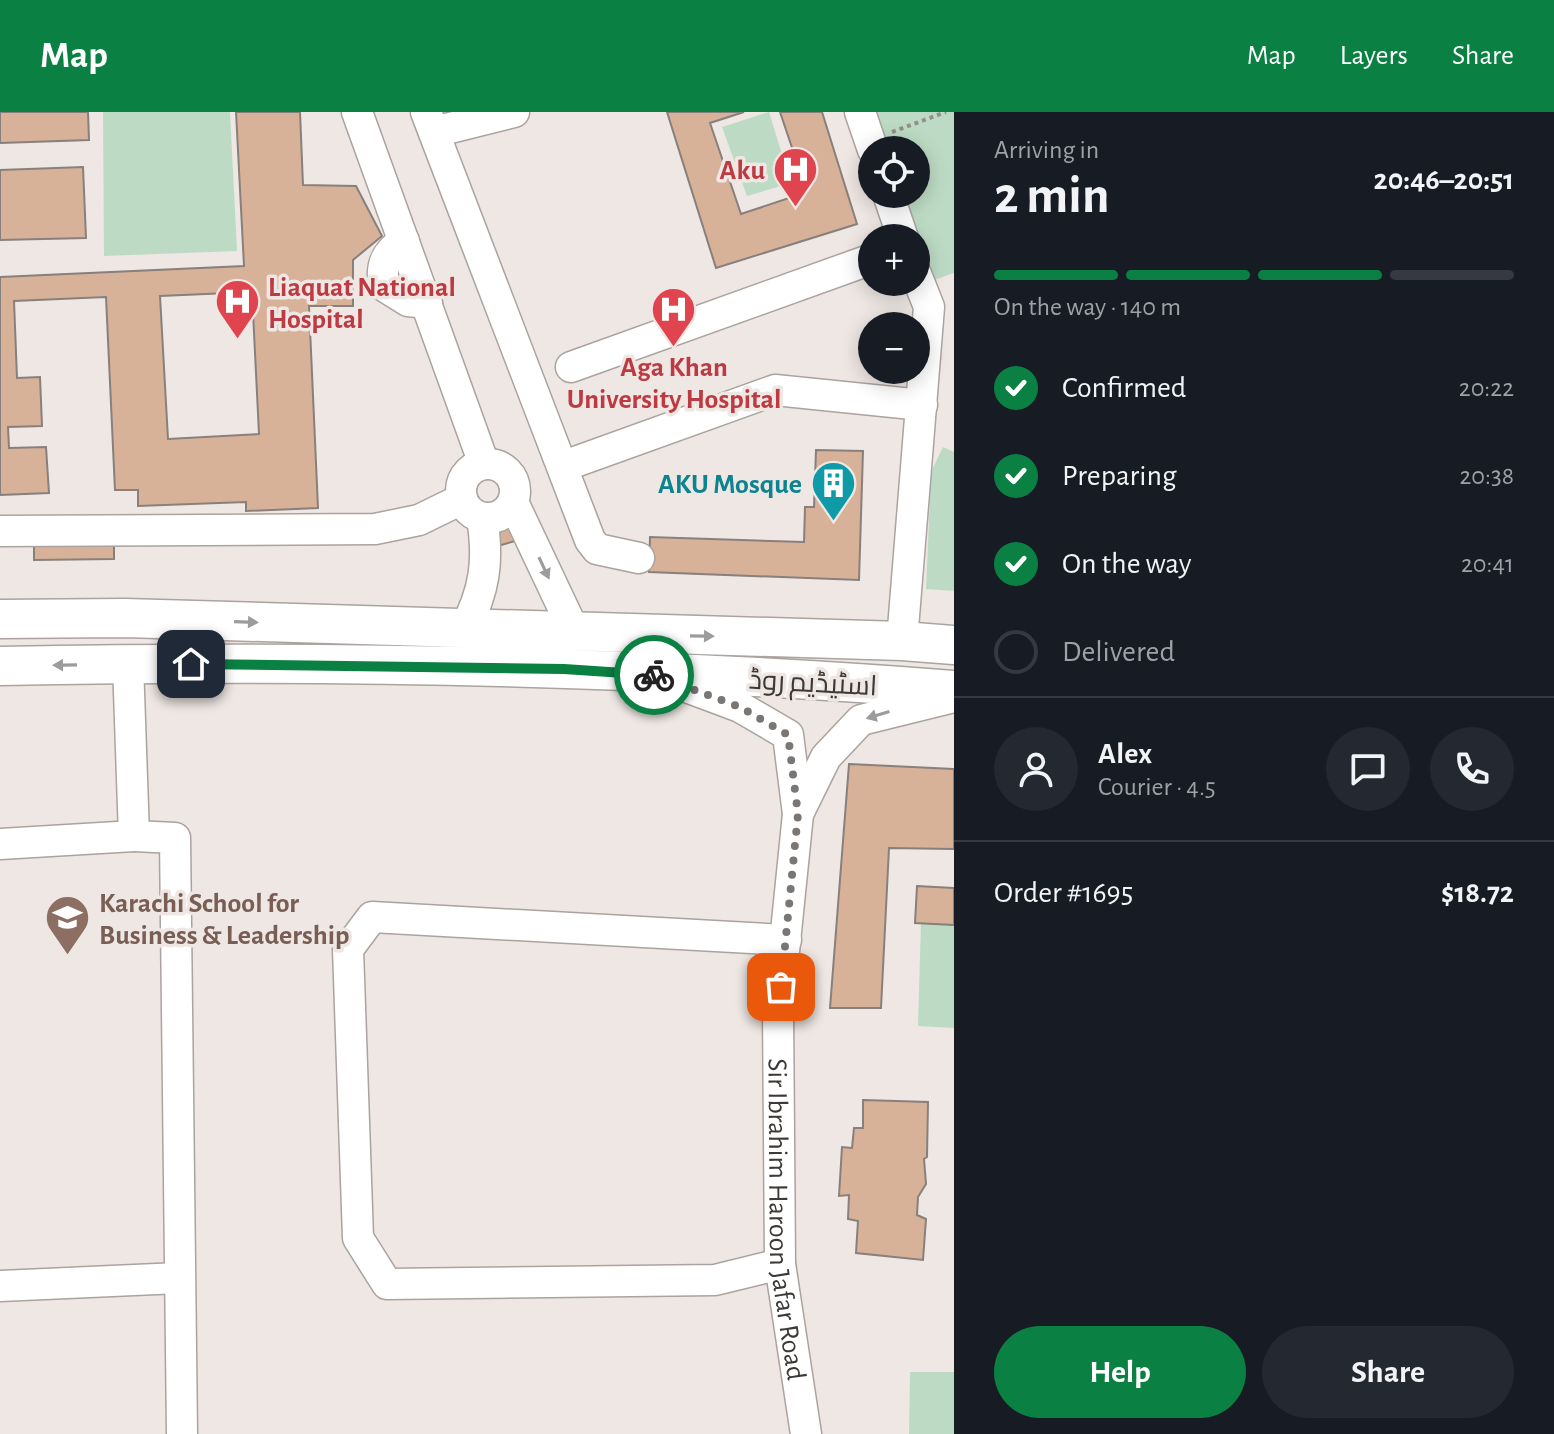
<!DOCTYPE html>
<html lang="en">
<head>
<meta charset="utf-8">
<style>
	body { margin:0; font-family:"Alegreya Sans",Cairo,sans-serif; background:#242831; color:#f1f3f6; height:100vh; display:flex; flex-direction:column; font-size:30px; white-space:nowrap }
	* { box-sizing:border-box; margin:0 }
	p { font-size:26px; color:#9ea1a6 }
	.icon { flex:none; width:44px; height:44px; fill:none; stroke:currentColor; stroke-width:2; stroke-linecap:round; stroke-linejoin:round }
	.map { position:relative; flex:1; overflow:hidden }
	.drawer { display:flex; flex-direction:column; background:#171b24; width:600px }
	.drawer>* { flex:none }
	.controls { position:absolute; left:858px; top:24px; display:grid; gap:16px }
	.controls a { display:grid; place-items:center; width:72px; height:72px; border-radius:50%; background:#171b24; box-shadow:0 4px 20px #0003; font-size:40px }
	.pin { position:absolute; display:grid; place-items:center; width:68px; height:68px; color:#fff; margin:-34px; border-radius:16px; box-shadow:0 4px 12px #0006 }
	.courier { position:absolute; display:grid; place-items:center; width:80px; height:80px; margin:-40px; border:6px solid #0b8043; border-radius:50%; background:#fff; color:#222; box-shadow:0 2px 10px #0007 }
	.headline em { font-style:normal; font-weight:700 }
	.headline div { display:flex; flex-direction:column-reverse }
	.headline { display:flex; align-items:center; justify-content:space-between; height:136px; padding:0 40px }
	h1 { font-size:52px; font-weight:700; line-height:60px }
	.bar { display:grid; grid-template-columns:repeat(4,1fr); gap:12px 8px; align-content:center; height:96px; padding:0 40px }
	.bar i { height:10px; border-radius:6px; background:#363941 }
	.bar .selected { background:#0b8043 }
	.bar p { grid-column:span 4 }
	.line { display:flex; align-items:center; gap:20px; padding:0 40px; border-top:2px solid #363941 }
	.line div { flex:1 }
	.round { display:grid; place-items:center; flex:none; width:84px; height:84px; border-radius:42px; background:#242831 }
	ol { padding:0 40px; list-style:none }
	li { display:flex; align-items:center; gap:24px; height:88px }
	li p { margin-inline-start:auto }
	li .icon { padding:8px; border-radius:50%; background:#0b8043; color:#fff; stroke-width:4 }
	li:last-child { color:#9ea1a6 }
	li i { width:44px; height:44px; border:4px solid #363941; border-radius:50% }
	.primary-button { display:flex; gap:16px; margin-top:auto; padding:16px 40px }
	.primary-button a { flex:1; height:92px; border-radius:48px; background:#0b8043; color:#fff; font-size:32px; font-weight:700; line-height:92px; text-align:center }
	.primary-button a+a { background:#242831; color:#f1f3f6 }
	header { display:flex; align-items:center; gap:48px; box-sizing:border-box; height:112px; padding:0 40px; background:#0b8043; color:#fff }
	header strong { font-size:38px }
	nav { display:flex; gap:44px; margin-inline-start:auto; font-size:28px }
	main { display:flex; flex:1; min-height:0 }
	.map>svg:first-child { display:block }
	.green { fill:#bddbc4 }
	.building { fill:#d8b199; stroke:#87807c; stroke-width:2; fill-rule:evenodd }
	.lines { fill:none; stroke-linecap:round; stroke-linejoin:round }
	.minor-casing { stroke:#aaa39f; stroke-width:33 }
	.major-casing { stroke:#aaa39f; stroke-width:41 }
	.path { stroke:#948f8c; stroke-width:4; stroke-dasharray:4 4; stroke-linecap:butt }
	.minor { stroke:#fff; stroke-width:30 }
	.major { stroke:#fff; stroke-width:38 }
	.oneway { fill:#9e9c9b }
	.done { stroke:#7a7673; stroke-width:8; stroke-dasharray:0 14.4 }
	.route { stroke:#0b8043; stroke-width:10 }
	.labels { text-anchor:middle; stroke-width:7; stroke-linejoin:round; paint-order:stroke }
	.health-label { font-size:28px; font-weight:bold; fill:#be3a42; stroke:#eee7e3; text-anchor:end }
	.culture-label { font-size:28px; font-weight:bold; fill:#0d838f; stroke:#eee7e3; text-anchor:end }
	.street-label { font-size:28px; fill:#3c3937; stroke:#eee7e3 }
	.education-label { font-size:28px; font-weight:bold; fill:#785e54; stroke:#eee7e3; text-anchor:start }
</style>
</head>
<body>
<header>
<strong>Map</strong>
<nav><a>Map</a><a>Layers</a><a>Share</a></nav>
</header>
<main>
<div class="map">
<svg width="954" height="1322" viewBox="0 0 954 1322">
	<rect width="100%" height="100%" fill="#eee7e3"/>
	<path class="green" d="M103 0H230L237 139 104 144Z
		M769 0 791 71 747 84 722 15Z
		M874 0H954V161L931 169 902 82H916V38H887Z
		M943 335 954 340V479L926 477 931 360Z
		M921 811 954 813V916L918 914Z
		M910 1260H954V1322H909Z"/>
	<path class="building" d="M0 0H88L89 28 0 31Z
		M236 0H300L303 73 356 74 382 124 353 148V194H309L318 396 246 399V390L138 394V378H115L106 185 14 189 17 266 40 265 42 314 8 315 9 336 46 335 49 381 0 383V165L244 154ZM252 180 259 322 168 327 160 184Z
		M667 0H744L710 11 741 102 807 80 780 0H822L857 112 716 156Z
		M83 55 86 126 0 128V58Z
		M816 338 863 339 859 468 649 460 650 425 804 430 805 395H814Z
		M510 412 515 429 498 434 493 418Z
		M34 430H114V447L34 448Z
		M849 652 954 657V737L889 736 881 896H830Z
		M917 774 954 776V813L915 811Z
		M863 988 928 990 927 1045 924 1047 926 1072 918 1085 917 1103 926 1107 923 1148 856 1141 858 1109 848 1107 849 1083 839 1084 842 1035 852 1036 854 1016H863Z"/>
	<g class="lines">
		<defs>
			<g id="minor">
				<path d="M357 0 484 352"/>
				<path d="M426 0 590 428 597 437 639 446"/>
				<path d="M860 0 873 38"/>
				<path d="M434 20 514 0"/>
				<path d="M888 82 903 126"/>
				<path d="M404 129C386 140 380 153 384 174L408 189 427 191"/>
				<path d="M571 255 872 147"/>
				<circle cx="488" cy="379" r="27"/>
				<path d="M564 354 775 278 922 293"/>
				<path d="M513 390 575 521"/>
				<path d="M0 419 375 417 419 408 462 387"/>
				<path d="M464 518C485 479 489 448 482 406"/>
				<path d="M902 529 929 195 916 162"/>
				<path d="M128 551 134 724 175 726 182 1322"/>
				<path id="s1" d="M665 567 740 595 788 623 798 702 778 898 780 1152 806 1322"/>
				<path d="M798 702 826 645 861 608 950 586"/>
				<path d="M0 732 134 724"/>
				<path d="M780 1152 715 1168 387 1172 358 1126 348 837 372 805 786 828"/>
				<path d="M0 1174 179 1166"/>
			</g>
			<path id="major" d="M0 507 125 506 902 529 954 533
				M0 554C317 548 637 553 954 578"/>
		</defs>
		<use href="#minor" class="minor-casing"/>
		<use href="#major" class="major-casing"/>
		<path class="path" d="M892 20 946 0"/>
		<use href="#minor" class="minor"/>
		<use href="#major" class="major"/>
	</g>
	<defs><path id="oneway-solid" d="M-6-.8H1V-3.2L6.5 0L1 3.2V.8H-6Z" transform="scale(2)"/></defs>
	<g class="oneway">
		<use href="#oneway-solid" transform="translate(544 456) rotate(65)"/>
		<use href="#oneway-solid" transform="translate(246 510) rotate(2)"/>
		<use href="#oneway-solid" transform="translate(702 524) rotate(1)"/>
		<use href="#oneway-solid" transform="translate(65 553) rotate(179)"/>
		<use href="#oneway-solid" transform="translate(878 603) rotate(163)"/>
	</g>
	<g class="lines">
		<path class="done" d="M654 563 740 595 788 623 798 702 781 875"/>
		<path class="route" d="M191 552 564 557 654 563"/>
	</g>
	<defs>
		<symbol id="hospital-pin" viewBox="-11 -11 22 30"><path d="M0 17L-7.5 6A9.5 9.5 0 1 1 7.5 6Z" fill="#e0444e" stroke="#eee7e3"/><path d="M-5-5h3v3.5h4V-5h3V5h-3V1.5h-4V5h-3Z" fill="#fff"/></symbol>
		<symbol id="building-pin" viewBox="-11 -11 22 30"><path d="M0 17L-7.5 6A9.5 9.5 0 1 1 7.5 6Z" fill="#0f9aa8" stroke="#eee7e3"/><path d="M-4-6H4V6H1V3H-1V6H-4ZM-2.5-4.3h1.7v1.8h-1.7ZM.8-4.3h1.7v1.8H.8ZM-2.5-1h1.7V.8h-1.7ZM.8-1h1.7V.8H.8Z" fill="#fff"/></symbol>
		<symbol id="school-pin" viewBox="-11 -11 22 30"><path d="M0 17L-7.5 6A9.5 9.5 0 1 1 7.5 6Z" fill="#8d6e63" stroke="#eee7e3"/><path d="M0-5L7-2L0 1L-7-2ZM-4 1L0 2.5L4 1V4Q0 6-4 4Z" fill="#fff"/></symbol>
	</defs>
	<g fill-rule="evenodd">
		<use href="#hospital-pin" x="770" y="32" width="51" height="69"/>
		<use href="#hospital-pin" x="212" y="164" width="51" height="69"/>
		<use href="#hospital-pin" x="648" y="172" width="51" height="69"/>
		<use href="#building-pin" x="808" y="346" width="51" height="69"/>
		<use href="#school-pin" x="42" y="780" width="51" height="69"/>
	</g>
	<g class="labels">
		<g class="health-label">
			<text x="765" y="67">Aku</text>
			<text x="268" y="184" text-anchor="start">Liaquat National<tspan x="268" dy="32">Hospital</tspan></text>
			<text x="674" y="264" text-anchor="middle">Aga Khan<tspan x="674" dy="32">University Hospital</tspan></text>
		</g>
		<g class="culture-label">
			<text x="802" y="381">AKU Mosque</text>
		</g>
		<g class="street-label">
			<text transform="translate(813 570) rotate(3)" y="10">اسٹیڈیم روڈ</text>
			<text dy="10" stroke="none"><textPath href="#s1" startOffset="622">Sir Ibrahim Haroon Jafar Road</textPath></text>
		</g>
		<g class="education-label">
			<text x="99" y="800">Karachi School for<tspan x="99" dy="32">Business &amp; Leadership</tspan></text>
		</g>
	</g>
</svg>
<div class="controls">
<a><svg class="icon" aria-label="locate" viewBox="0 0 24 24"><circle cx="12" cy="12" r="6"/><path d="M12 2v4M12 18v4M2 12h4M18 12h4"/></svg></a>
<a>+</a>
<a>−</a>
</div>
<div class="pin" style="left:781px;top:875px;background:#ea580c"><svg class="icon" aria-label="bag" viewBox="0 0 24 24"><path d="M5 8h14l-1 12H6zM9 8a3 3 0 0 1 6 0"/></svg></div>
<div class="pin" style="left:191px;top:552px;background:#1f2937"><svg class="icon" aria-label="home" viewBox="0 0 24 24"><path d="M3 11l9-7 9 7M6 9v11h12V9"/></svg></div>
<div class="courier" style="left:654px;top:563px"><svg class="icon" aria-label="bike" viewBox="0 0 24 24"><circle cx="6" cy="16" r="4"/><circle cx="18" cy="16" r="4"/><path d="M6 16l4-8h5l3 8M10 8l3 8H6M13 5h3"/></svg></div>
</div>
<section class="drawer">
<div class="headline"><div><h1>2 min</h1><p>Arriving in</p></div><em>20:46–20:51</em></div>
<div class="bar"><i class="selected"></i><i class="selected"></i><i class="selected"></i><i></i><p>On the way · 140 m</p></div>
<ol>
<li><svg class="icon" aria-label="check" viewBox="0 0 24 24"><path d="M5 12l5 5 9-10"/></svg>Confirmed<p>20:22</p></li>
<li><svg class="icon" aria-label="check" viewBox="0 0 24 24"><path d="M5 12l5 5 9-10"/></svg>Preparing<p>20:38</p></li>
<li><svg class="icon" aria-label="check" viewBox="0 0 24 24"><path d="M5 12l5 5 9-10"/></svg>On the way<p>20:41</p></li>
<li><i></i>Delivered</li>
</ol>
<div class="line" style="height:144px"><a class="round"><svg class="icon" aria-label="person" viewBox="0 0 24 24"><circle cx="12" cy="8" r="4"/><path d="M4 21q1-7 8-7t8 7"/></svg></a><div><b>Alex</b><p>Courier · 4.5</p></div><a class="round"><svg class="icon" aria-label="chat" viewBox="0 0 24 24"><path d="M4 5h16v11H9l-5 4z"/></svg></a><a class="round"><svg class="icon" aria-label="phone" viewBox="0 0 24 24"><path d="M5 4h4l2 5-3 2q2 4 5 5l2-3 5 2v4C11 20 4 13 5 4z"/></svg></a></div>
<div class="line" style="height:104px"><div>Order #1695</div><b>$18.72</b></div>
<div class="primary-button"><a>Help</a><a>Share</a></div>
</section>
</main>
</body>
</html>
